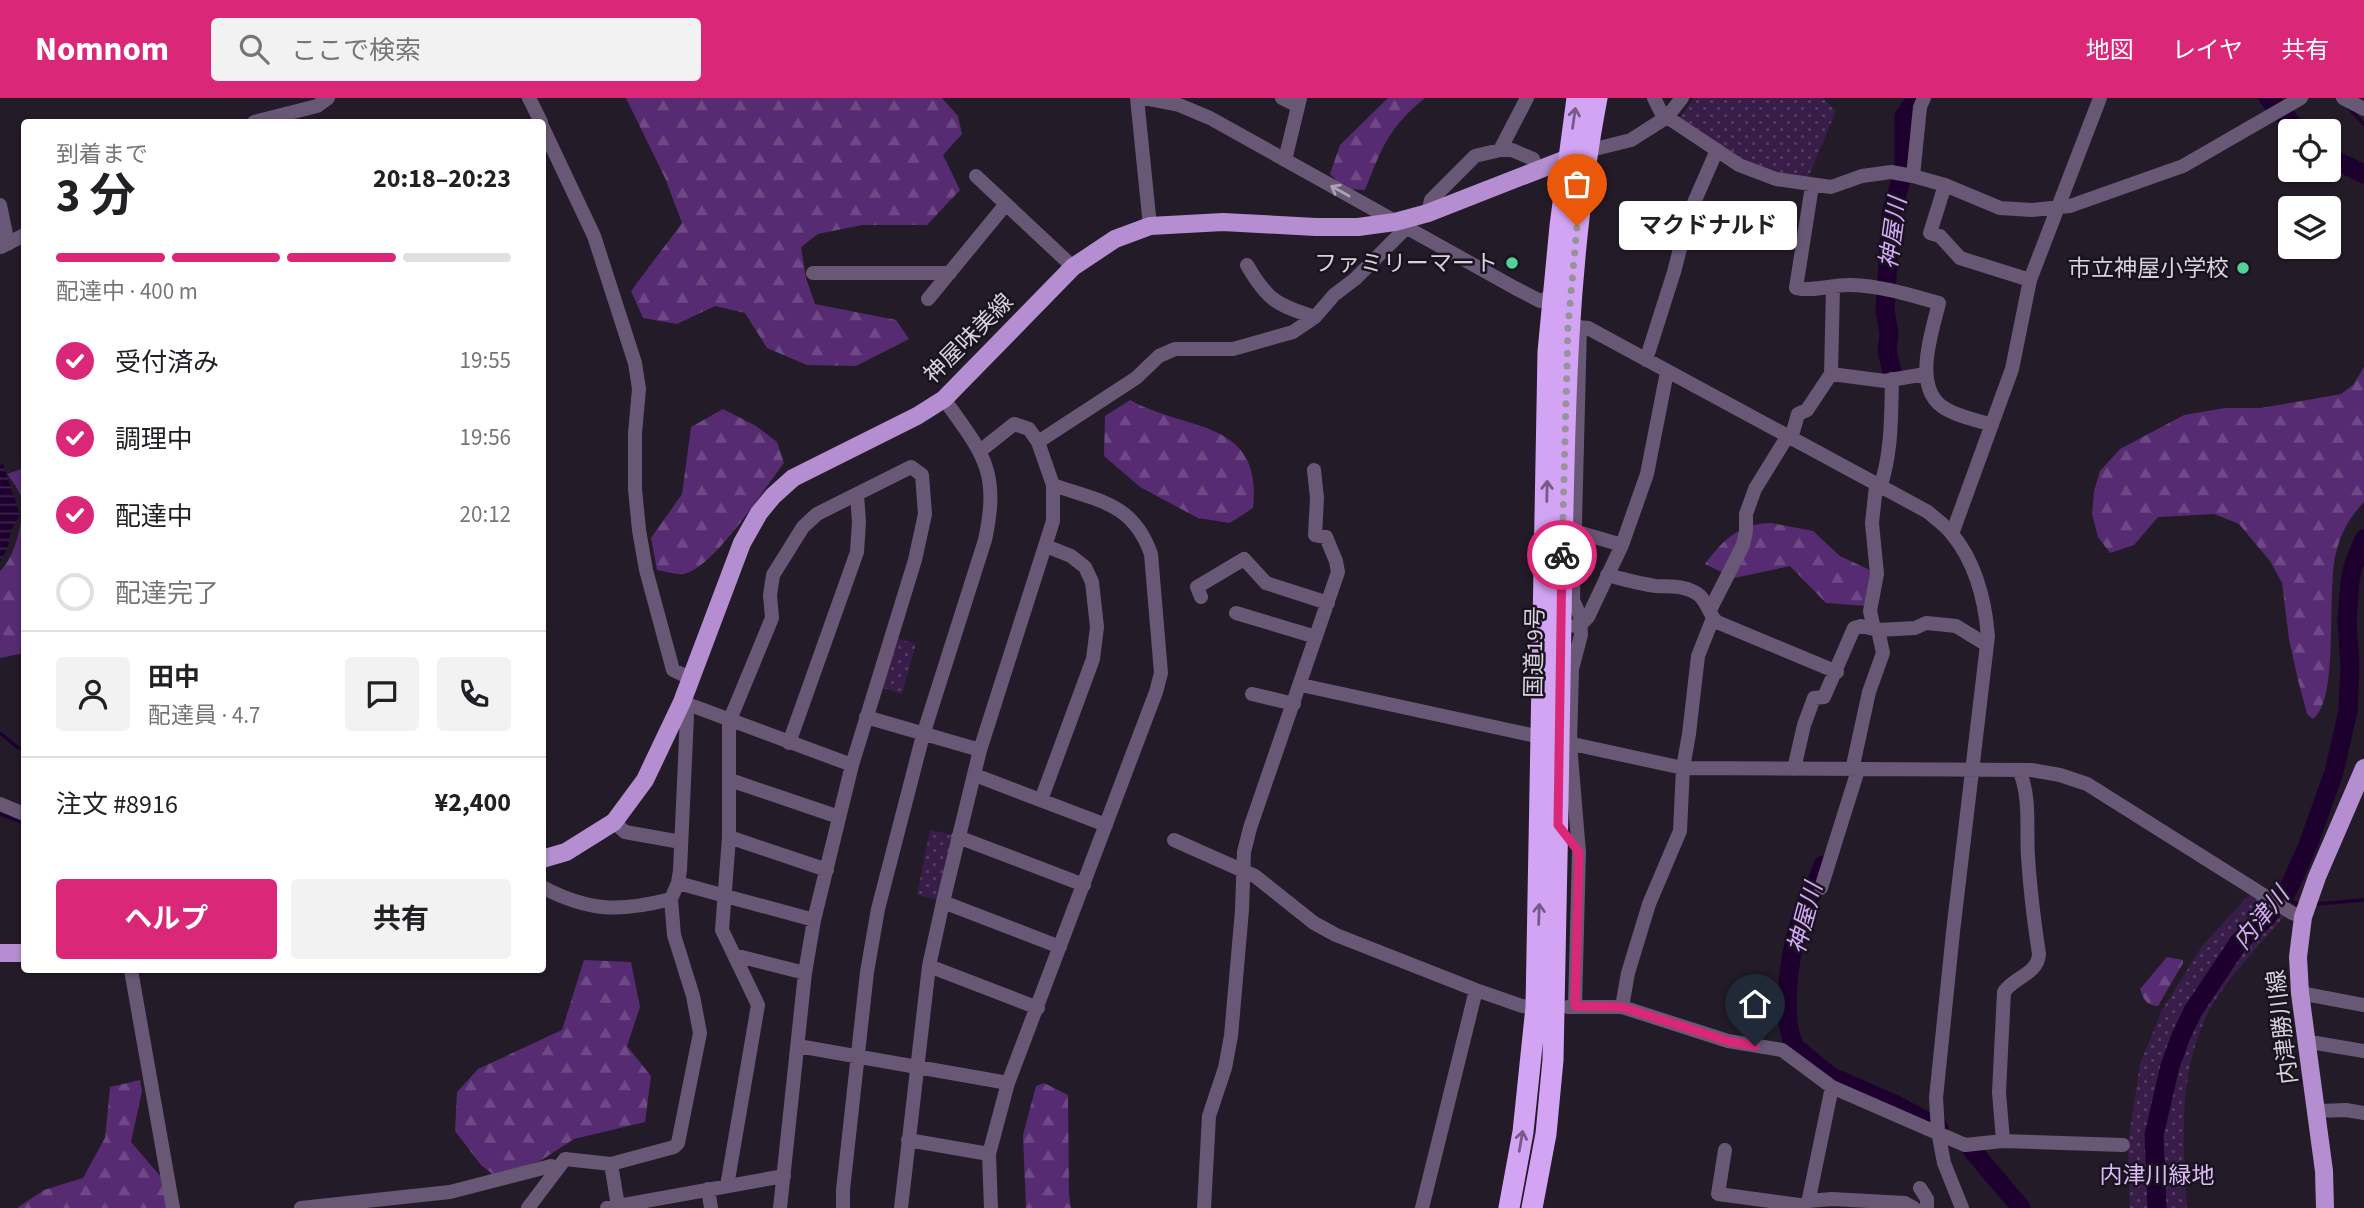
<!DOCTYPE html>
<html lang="ja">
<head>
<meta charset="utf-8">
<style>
	body { margin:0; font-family:"Source Sans 3","Noto Sans JP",sans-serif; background:#f2f2f2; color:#202124; height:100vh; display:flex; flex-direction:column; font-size:26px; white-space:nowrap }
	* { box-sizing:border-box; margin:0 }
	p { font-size:23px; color:#757577 }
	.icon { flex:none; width:38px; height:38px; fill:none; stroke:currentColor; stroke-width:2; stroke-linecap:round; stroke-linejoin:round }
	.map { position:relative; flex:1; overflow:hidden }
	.sheet { position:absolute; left:21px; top:21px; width:525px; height:854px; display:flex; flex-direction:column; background:#fff; border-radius:7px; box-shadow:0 2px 5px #0004 }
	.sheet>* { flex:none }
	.controls { position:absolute; left:2278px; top:21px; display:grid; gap:14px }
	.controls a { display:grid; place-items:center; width:63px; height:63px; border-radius:7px; background:#fff; box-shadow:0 2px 5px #0004; font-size:35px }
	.pin { position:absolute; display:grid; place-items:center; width:60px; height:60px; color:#fff; margin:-72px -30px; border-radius:50% 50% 50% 0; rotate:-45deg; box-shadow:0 0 7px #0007 }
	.pin .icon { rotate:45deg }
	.courier { position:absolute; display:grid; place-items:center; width:70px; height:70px; margin:-35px; border:5px solid #db2777; border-radius:50%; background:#fff; color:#222; box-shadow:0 2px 9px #0007 }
	.bubble { position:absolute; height:49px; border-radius:7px; background:#fff; box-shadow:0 2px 5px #0004; font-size:23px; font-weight:700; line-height:49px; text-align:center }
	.head em { font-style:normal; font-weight:700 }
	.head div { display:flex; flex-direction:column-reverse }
	.head { display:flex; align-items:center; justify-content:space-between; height:119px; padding:0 35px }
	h1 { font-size:46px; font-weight:700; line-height:52px }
	.bar { display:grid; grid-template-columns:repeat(4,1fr); gap:10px 7px; align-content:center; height:84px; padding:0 35px }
	.bar i { height:9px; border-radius:5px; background:#e0e0e0 }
	.bar .on { background:#db2777 }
	.bar p { grid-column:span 4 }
	.line { display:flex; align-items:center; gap:18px; padding:0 35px; border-top:2px solid #e0e0e0 }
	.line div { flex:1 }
	.round { display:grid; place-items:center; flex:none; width:74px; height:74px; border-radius:7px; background:#f2f2f2 }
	ol { padding:0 35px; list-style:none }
	li { display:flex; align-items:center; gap:21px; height:77px }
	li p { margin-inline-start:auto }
	li .icon { padding:7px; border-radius:50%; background:#db2777; color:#fff; stroke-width:4 }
	li:last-child { color:#757577 }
	li i { width:38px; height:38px; border:4px solid #e0e0e0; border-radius:50% }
	.action { display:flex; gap:14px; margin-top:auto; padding:14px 35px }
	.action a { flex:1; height:80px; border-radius:7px; background:#db2777; color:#fff; font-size:28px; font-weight:700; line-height:80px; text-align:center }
	.action a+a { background:#f2f2f2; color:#202124 }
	header { display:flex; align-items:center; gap:42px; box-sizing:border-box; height:98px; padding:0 35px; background:#db2777; color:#fff }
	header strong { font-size:33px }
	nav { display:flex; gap:38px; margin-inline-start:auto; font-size:24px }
	.search { width:490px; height:63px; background:#f2f2f2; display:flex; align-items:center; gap:18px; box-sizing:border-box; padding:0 24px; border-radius:7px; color:#757577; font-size:26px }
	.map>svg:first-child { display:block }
	.forest { fill:url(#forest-firs) }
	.park { fill:url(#park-dots) }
	.water { fill:url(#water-rules) }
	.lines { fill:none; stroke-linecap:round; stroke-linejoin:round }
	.stream { stroke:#1d002e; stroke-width:3.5 }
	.river { stroke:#1d002e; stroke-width:19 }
	.minor { stroke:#695776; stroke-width:14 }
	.major { stroke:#b48ed0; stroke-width:18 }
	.highway { stroke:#d3a4f4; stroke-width:21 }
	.oneway { stroke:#765b8a }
	.oneway2 { stroke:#aba1b3 }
	.done { stroke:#98929c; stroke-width:7; stroke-dasharray:0 12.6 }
	.route { stroke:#db2777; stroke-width:9 }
	.poi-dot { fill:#51d397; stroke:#19121f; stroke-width:2.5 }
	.labels { text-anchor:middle; stroke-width:5; stroke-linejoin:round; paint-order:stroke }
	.poi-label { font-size:23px; fill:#d7d2db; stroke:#19121f; text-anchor:end }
	.street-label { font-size:23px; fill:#d7d2db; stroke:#19121f }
	.park-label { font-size:23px; fill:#ddbbf7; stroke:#19121f }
	.water-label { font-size:24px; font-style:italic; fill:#d6a8f8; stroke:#19121f }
</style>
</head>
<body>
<header>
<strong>Nomnom</strong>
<div class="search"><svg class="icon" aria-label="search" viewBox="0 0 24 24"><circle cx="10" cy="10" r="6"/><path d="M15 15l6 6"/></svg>ここで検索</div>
<nav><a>地図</a><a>レイヤ</a><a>共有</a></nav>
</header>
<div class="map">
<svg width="2364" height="1110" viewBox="0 0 2364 1110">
	<defs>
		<pattern id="forest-firs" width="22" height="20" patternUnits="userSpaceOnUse" patternTransform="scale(1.75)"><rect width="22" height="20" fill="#562b71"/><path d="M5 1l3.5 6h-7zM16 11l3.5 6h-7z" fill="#6e4985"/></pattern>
		<pattern id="park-dots" width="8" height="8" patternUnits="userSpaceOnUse" patternTransform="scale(1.75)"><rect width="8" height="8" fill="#381d49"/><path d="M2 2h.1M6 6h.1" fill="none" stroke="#543d63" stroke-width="1.8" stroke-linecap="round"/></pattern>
		<pattern id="water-rules" width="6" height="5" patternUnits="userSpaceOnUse" patternTransform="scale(1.75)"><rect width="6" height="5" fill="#1d002e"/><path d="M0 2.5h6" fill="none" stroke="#3d244c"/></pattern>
	</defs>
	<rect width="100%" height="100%" fill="#231b28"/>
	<path class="forest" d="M626 0H942L958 18 962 36 943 57 960 92 927 127H862L818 136 801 149 806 180 815 206 896 222 909 241 856 268 807 267 767 250 745 215 715 208 677 226 643 220 631 193 682 125 665 80Z
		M1388 0H1425C1388 30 1382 50 1365 92L1345 91 1330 76 1340 47Z
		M2364 269V404C2351 418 2342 432 2337 451 2325 488 2341 600 2313 621L2307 616 2298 582 2289 541 2282 485 2270 463 2239 426 2214 416 2158 419 2134 447 2110 455 2098 439 2092 416 2094 393 2100 373 2120 351 2184 317 2225 310H2261L2341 296 2353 287Z
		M1130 302C1187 334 1263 320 1253 410L1230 425 1198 420 1140 389 1104 358 1105 318Z
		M723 311 756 328 777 344 784 365C765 389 713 472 683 476 676 477 665 473 657 472L651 440 682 396 691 329Z
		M24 370V555L0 560V473C15 460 25 420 21 400 19 391 12 383 7 376Z
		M1771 425 1813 433 1840 458 1874 474 1867 508 1826 505 1790 468 1734 480 1705 466C1724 441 1739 426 1771 425Z
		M2167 859 2183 862V865L2158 908C2147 908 2143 901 2140 891Z
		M584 862 631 864 640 909 627 948 651 978 645 1024 574 1041 540 1063 495 1078 481 1067 455 1033 457 994 478 971 562 932Z
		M140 982 142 993 131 1044 161 1079 168 1110H17L44 1092 83 1080 105 1040 110 989Z
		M1044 985 1068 997 1069 1097 1071 1110H1026L1023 1037 1036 988Z"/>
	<path class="park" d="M1694 0H1823L1836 13 1808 80 1760 71 1739 63 1680 20Z
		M896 540 916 546 902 596 880 589Z
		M930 732 954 737 938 802 917 797Z
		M2256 796 2286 816C2265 842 2239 867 2220 895 2177 957 2182 1038 2187 1110H2130L2128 1046 2140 966 2162 912 2202 848 2249 797Z"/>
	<path class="water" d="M3 366 20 417 11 432 8 449 0 464V367Z"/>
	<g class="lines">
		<path class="stream" d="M2346 7 2364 26
			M0 635 17 649 24 652
			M0 716 24 725
			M2283 798 2297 806
			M2317 806 2364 802"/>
		<path class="river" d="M2268 0 2299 33
			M2329 59 2364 76
			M1892 274 1887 253 1889 236 1885 212 1891 116 1904 72V18L1917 0
			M1823 767C1816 788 1805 807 1799 827 1789 860 1780 919 1795 949L1830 978 1894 1006 1939 1030
			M1972 1052 2021 1110
			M2157 1110 2154 1037 2170 968 2181 938 2193 913 2239 844 2265 821 2288 792 2308 747 2334 674 2348 613 2350 569 2347 523 2350 483 2353 469 2364 441"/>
		<path class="minor" d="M529 0 541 24
			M1137 0 1150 128
			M1143 0 1179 7 1210 20 1515 190 1540 203 1553 198
			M1282 0 1298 8
			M1654 0 1664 20
			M2343 0 2364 11
			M1667 19 1739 67 1776 81 1831 89 1862 78 1891 74 1913 78 1945 87 2000 110 2032 112 2070 108 2183 68 2301 0
			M254 24 317 8 328 0
			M542 28 594 138 635 265 639 291 635 335V391L639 432 646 472 673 572 690 580
			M1500 52 1527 0
			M1587 53 1631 42 1667 19 1682 0
			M1285 62 1300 0
			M976 78 1073 169
			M1913 78 1920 9 1924 0
			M1945 87 1930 135 1940 138 1960 160 2030 182
			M1812 88 1796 190C1819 194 1831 186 1851 187 1882 188 1910 197 1939 205 1932 234 1911 292 1946 311 1959 319 1977 322 1992 327
			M0 107 8 146
			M1428 115 1431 102 1475 58 1500 52H1512L1533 61 1537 71
			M1 149 24 137
			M1247 167C1267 202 1278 208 1315 219
			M813 175H950
			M928 201 1006 106
			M1568 228 1588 230 1928 414C1936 421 1946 428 1952 436 1976 465 1985 502 1988 538L1953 834 1936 1000 1938 1033 1944 1065 1962 1110
			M1646 262 1674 174 1689 116 1717 52
			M1831 276 1885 283 1925 276
			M1791 341 1798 316 1807 312 1831 276 1833 189
			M1038 344 1136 280 1159 258 1175 251H1233L1293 234 1315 219 1334 197 1355 181 1406 130
			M1880 390C1892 354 1891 319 1892 281
			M1574 433 1622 447
			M1952 436 2012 271 2030 182 2100 0
			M1607 477C1623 481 1640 486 1656 488 1671 489 1686 487 1699 497 1708 505 1709 517 1717 524L1837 574
			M1201 499 1197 489 1244 461 1266 485 1328 505
			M1710 512 1743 447 1746 433V416L1755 391 1787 339
			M1236 515 1316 539
			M1575 528 1580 527 1588 519 1622 447 1647 376 1667 274
			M1874 531 1870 513 1877 476 1872 425 1876 388
			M1301 587 1683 670 2031 672 2060 677 2087 686 2292 815 2303 819
			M1252 596 1294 606
			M866 619 980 652
			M789 645 857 454 859 424 857 397
			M1794 671 1804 627 1814 600 1824 599 1854 530 1861 528 1878 532 1915 530 1926 525 1947 527 1956 528 1987 547
			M1852 672 1869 594 1883 555 1878 532
			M975 677 1106 727
			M730 682 839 719
			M1041 702 1093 561 1097 529 1092 484 1085 469 1071 458 1046 448
			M0 706 24 716
			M614 724 625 734 681 744
			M729 739 827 772
			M958 739 1084 787
			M1174 742 1255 778 1314 825 1336 837 1476 892 1522 908 1536 909
			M678 785 814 822
			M542 789C590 814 620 814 671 801
			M1821 790 1858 672
			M943 804 1060 849
			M734 857 805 875
			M929 868 1038 910
			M131 872 173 1110
			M2300 895 2364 907
			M1575 908 1579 754 1570 646 1572 571 1581 537 1580 518 1573 502 1580 229
			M1568 909H1622L1728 943 1782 952 1832 989 1965 1047 2003 1043 2123 1047
			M1622 909 1628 875 1649 806 1680 733 1683 670 1689 636 1698 558 1713 520
			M2307 947 2316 945 2364 953
			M798 948 1008 985
			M2318 1013 2346 1012 2364 1015
			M908 1042 989 1056
			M2003 1043 1999 994 2004 894C2014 879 2038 876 2039 856 2034 823 2030 791 2028 758 2026 730 2031 699 2019 672
			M1725 1052 1718 1096 1807 1108
			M611 1066 618 1108
			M727 1088 758 907 722 832 729 739V624L772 520 770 497 773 477 803 429 817 416 911 369 922 377 925 416 915 462 852 667 814 822 805 875 780 1110
			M1920 1090 1927 1101V1110
			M708 1091 711 1110
			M1808 1103 1832 1101 1905 1105 1914 1110
			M301 1110 450 1094 551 1068 557 1070
			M528 1110 565 1061 611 1066 674 1049 678 1045 700 935 693 898 674 837 671 801 678 785 680 772 687 618 682 604 852 667
			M607 1110 784 1078
			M843 1110V1092L867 874 878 811 923 637 985 442C1000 372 983 356 944 301
			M901 1110 929 868 943 804 980 652 1053 423V387L1038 344 1029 331 1014 326 980 353
			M991 1110 989 1056 1008 985 1156 594 1161 575 1151 456C1133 405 1099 403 1053 387
			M1204 1110 1209 1018 1225 970 1231 938 1242 812 1244 754 1250 730 1338 474 1336 463 1326 439 1315 437 1317 400 1314 372
			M1422 1110 1476 892
			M1807 1110 1832 989"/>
		<path class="major" d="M542 761 566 754 614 724 645 682 682 604 742 445 759 415 773 398 793 380 917 318 944 301 1073 169 1115 141 1150 128 1223 124 1316 129H1358L1395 124 1428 115 1579 56
			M0 855H24
			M2325 1110 2324 1073 2300 895 2298 859 2303 819 2317 779 2364 670"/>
		<path class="highway" d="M1509 1110 1523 1034 1536 909 1548 254 1560 128 1577 0
			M1532 1110 1546 1036 1553 962C1556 815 1559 669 1561 522 1564 347 1564 172 1597 0"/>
	</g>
	<defs><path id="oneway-shaft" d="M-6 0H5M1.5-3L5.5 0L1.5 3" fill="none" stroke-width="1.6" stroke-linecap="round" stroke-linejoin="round" transform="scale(1.75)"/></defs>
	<g class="oneway">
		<use href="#oneway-shaft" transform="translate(1574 20) rotate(-82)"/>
		<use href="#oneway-shaft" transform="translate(1547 393) rotate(-89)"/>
		<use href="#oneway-shaft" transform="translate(1539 816) rotate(-88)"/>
		<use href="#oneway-shaft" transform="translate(1521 1043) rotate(-80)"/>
	</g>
	<use class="oneway2" href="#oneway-shaft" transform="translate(1340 93) rotate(-151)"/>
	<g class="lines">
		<path class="done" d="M1562 457 1568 228 1577 128"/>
		<path class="route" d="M1562 457 1558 727 1579 754 1575 908 1622 909 1728 943 1755 948"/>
	</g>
	<g class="poi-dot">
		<circle cx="1512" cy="165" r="7"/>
		<circle cx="2243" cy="170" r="7"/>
	</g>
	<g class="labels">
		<g class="poi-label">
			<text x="1498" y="173">ファミリーマート</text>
			<text x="2229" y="178">市立神屋小学校</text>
		</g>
		<g class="street-label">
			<text transform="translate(968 240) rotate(-45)" y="8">神屋味美線</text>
			<text transform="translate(1534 554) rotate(-89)" y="8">国道19号</text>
			<text transform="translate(2282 929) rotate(-97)" y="8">内津勝川線</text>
		</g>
		<g class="park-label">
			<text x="2157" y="1085">内津川緑地</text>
		</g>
		<g class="water-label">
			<text transform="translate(1893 135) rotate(-82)" y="8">神屋川</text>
			<text transform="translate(1805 820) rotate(-75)" y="8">神屋川</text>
			<text transform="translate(2261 820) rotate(-51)" y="8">内津川</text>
		</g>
	</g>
</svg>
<div class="controls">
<a><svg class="icon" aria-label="locate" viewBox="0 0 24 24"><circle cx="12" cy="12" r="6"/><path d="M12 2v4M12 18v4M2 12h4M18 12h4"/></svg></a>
<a><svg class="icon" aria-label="layers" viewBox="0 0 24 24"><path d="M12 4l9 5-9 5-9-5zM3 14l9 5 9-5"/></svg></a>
</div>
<div class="pin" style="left:1577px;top:128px;background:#ea580c"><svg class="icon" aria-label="bag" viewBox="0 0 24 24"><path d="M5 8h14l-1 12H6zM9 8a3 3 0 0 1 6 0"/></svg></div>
<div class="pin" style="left:1755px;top:948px;background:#1f2937"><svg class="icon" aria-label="home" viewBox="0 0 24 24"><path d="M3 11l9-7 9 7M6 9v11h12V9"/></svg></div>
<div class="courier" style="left:1562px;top:457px"><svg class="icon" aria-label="bike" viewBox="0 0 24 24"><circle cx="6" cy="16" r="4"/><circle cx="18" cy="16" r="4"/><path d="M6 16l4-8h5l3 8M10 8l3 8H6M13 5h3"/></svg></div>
<div class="bubble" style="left:1619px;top:103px;width:178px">マクドナルド</div>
<section class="sheet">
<div class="head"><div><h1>3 分</h1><p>到着まで</p></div><em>20:18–20:23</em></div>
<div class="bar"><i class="on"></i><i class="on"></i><i class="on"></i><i></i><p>配達中 · 400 m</p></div>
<ol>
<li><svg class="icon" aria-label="check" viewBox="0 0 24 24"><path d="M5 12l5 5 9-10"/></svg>受付済み<p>19:55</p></li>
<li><svg class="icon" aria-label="check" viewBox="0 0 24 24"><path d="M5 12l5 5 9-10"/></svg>調理中<p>19:56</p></li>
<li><svg class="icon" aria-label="check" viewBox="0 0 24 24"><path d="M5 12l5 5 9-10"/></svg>配達中<p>20:12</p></li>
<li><i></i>配達完了</li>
</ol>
<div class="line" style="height:126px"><a class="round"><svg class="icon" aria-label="person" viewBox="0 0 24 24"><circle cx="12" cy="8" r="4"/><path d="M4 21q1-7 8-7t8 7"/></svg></a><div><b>田中</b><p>配達員 · 4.7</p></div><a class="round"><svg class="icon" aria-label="chat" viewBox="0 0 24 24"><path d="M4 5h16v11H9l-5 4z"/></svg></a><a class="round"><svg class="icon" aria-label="phone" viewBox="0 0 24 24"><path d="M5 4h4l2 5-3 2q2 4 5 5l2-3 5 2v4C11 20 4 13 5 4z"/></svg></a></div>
<div class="line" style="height:91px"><div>注文 #8916</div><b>¥2,400</b></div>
<div class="action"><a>ヘルプ</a><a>共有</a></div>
</section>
</div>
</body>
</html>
